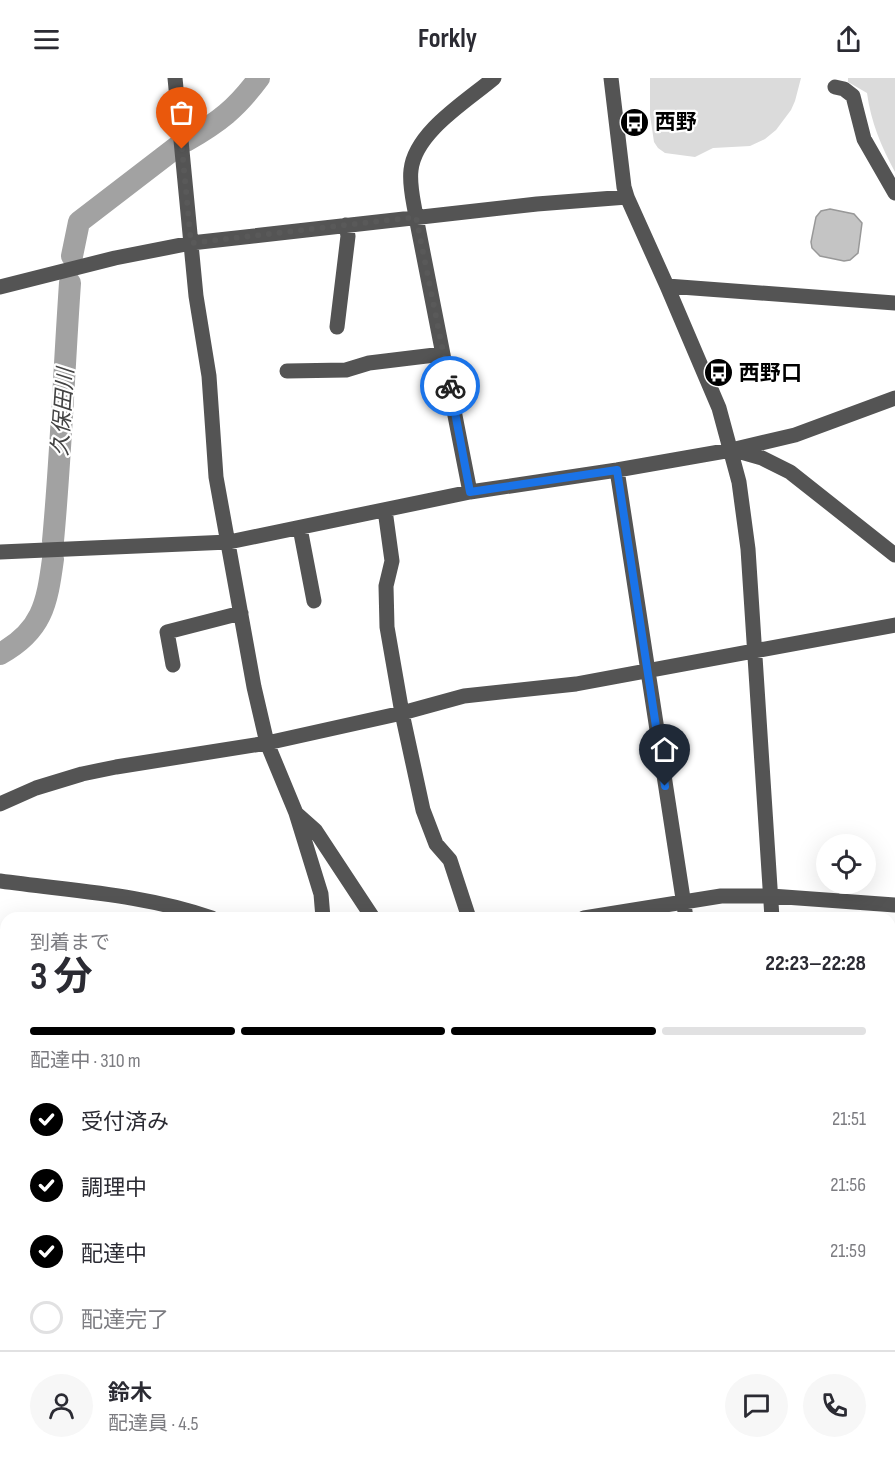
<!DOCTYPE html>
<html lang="ja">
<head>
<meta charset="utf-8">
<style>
	body { margin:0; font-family:"Sofia Sans Condensed","Noto Sans JP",sans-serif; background:#f7f7f7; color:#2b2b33; height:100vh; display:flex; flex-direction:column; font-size:22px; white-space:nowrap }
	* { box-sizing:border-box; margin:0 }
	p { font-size:20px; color:#7c7c81 }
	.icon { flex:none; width:33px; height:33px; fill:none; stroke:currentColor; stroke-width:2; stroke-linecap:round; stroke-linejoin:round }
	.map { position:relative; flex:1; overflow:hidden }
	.panel { position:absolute; left:0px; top:834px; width:896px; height:560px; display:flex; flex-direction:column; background:#fff; border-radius:18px 18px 0 0; box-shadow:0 6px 24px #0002 }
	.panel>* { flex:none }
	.fabs { position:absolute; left:816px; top:756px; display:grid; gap:12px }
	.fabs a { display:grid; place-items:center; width:60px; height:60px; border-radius:50%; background:#fff; box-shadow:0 6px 24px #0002; font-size:30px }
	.pin { position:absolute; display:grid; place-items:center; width:51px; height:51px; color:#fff; margin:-62px -26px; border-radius:50% 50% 50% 0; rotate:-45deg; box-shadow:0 0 6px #0007 }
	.pin .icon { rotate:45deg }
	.courier { position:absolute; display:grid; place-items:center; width:60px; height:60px; margin:-30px; border:4px solid #1a73e8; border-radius:50%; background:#fff; color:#222; box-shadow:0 2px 8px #0007 }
	.headline em { font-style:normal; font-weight:700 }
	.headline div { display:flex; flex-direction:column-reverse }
	.headline { display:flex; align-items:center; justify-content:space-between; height:102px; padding:0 30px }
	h1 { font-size:39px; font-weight:700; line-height:45px }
	.bar { display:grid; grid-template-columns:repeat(4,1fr); gap:9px 6px; align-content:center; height:72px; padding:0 30px }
	.bar i { height:8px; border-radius:4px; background:#e1e1e2 }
	.bar .current { background:#000 }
	.bar p { grid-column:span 4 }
	.line { display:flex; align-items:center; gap:15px; padding:0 30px; border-top:2px solid #e1e1e2 }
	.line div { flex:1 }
	.round { display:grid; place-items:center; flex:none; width:63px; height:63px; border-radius:32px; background:#f7f7f7 }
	ol { padding:0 30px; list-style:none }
	li { display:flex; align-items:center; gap:18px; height:66px }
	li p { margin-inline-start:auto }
	li .icon { padding:6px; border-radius:50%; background:#000; color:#fff; stroke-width:4 }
	li:last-child { color:#7c7c81 }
	li i { width:33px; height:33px; border:3px solid #e1e1e2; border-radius:50% }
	header { display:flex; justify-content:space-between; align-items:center; height:78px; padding:0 30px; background:#fff; font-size:27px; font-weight:700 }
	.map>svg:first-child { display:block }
	.green { fill:#dbdbdb }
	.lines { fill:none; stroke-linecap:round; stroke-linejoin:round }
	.river { stroke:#a2a2a2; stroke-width:22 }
	.building { fill:#c4c4c4; stroke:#989898; stroke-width:1.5 }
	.minor { stroke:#545454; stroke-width:15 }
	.done { stroke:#595959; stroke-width:6; stroke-dasharray:0 10.8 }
	.route { stroke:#1a73e8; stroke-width:8 }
	.labels { text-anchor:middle; stroke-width:4.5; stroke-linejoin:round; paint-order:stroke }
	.poi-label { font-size:21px; font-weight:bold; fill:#000; stroke:#fff; text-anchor:start }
	.water-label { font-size:22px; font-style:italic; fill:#434343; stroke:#fff }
</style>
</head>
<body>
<header><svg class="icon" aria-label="menu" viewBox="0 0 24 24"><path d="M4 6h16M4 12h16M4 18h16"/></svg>Forkly<svg class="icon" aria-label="share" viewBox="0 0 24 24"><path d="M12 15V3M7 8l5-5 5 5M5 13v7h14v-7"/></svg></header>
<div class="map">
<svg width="895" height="1393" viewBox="0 0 895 1393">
	<rect width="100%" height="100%" fill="#fff"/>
	<path class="green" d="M650 0H801L795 23 791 32 776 52 765 61 750 68 713 70 695 79 665 75 658 70 654 64 650 37Z
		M848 0H895V94C881 68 871 44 867 15L848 4Z"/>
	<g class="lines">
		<path class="river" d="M186 63C219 44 236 31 259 0
			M72 178 79 144 178 68
			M53 463C61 377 64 291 70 205
			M0 576C42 553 47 526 53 481
			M0 921 6 925
			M587 1388 588 1393"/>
	</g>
	<path class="building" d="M830 131 854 136 862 145 858 175 850 182 844 183 820 178 812 170 811 164 816 139 821 133Z"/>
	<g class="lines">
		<path class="minor" d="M175 0 196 218 209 298 216 399 254 609 267 665 296 735 321 816 323 840
			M611 0 624 109 627 119 667 208 719 330 739 404 748 471 772 840
			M835 9 844 11 853 18 864 61 895 115
			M667 208 895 225
			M0 209 115 180 191 165 537 126 627 119
			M337 249 348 158 346 147
			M287 293 346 292 369 285 443 276
			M734 372 762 380 790 394 895 477
			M617 392 686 840
			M470 414 416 139C414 125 409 108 411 92 415 54 467 23 494 0
			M385 432 392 483 386 508 387 549 402 635 423 732 436 766 450 782 469 840
			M300 450 314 523
			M0 474 229 464 470 414 617 392 731 372 795 357 895 320
			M173 587 167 554 241 535
			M0 726 36 710 82 696 116 689 267 665 402 635 464 618 576 606 895 547
			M297 736 315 752 373 840
			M0 803C72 813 143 816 212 840
			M584 840 721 818H771L895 827
			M890 1043H895
			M890 1086H895
			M890 1144 895 1145
			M0 1170H6
			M0 1376H6
			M32 1388V1393
			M419 1388 420 1393
			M663 1388 677 1393
			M815 1388 816 1393
			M875 1388 879 1393
			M231 1393V1388
			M893 1393 895 1388"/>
	</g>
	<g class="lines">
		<path class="done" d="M182 71 191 165 416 139 450 308"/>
		<path class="route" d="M450 308 470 414 617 392 665 708"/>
	</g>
	<defs>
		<symbol id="bus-disc" viewBox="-11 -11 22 22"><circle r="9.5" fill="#000" stroke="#fff"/><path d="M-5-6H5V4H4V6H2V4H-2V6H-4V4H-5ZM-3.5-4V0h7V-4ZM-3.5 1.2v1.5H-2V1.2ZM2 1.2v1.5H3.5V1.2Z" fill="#fff"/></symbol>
	</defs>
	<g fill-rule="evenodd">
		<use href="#bus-disc" x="618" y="28" width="33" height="33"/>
		<use href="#bus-disc" x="702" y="278" width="33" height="33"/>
	</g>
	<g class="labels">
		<g class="poi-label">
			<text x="655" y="51">西野</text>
			<text x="739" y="302">西野口</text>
		</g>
		<g class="water-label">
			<text transform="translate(62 334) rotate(-86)" y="8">久保田川</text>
		</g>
	</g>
</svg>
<div class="fabs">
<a><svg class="icon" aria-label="locate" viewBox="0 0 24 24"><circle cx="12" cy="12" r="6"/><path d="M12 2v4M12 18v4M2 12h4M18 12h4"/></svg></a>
</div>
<div class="pin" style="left:182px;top:71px;background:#ea580c"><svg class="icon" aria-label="bag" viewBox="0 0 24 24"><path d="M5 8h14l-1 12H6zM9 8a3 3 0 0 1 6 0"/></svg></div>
<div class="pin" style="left:665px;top:708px;background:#1f2937"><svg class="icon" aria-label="home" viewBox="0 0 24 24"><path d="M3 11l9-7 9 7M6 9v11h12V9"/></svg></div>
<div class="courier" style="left:450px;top:308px"><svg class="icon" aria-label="bike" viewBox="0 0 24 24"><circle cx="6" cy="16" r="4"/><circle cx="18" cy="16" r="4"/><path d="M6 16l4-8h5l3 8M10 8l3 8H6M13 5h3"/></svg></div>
<section class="panel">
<div class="headline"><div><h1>3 分</h1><p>到着まで</p></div><em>22:23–22:28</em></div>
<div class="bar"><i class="current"></i><i class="current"></i><i class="current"></i><i></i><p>配達中 · 310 m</p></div>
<ol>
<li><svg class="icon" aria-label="check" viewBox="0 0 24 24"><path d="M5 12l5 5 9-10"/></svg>受付済み<p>21:51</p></li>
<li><svg class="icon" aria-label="check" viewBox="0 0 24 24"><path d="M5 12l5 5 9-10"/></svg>調理中<p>21:56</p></li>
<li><svg class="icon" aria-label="check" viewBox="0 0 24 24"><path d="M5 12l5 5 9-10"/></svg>配達中<p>21:59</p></li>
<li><i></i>配達完了</li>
</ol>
<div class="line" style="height:108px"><a class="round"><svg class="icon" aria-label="person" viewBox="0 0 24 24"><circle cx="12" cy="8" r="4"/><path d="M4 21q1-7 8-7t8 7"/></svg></a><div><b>鈴木</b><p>配達員 · 4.5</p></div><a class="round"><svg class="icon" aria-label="chat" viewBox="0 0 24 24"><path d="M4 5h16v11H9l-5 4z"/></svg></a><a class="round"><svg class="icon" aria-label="phone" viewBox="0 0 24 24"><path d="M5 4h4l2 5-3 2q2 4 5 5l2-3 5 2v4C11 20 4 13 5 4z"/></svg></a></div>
</section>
</div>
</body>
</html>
